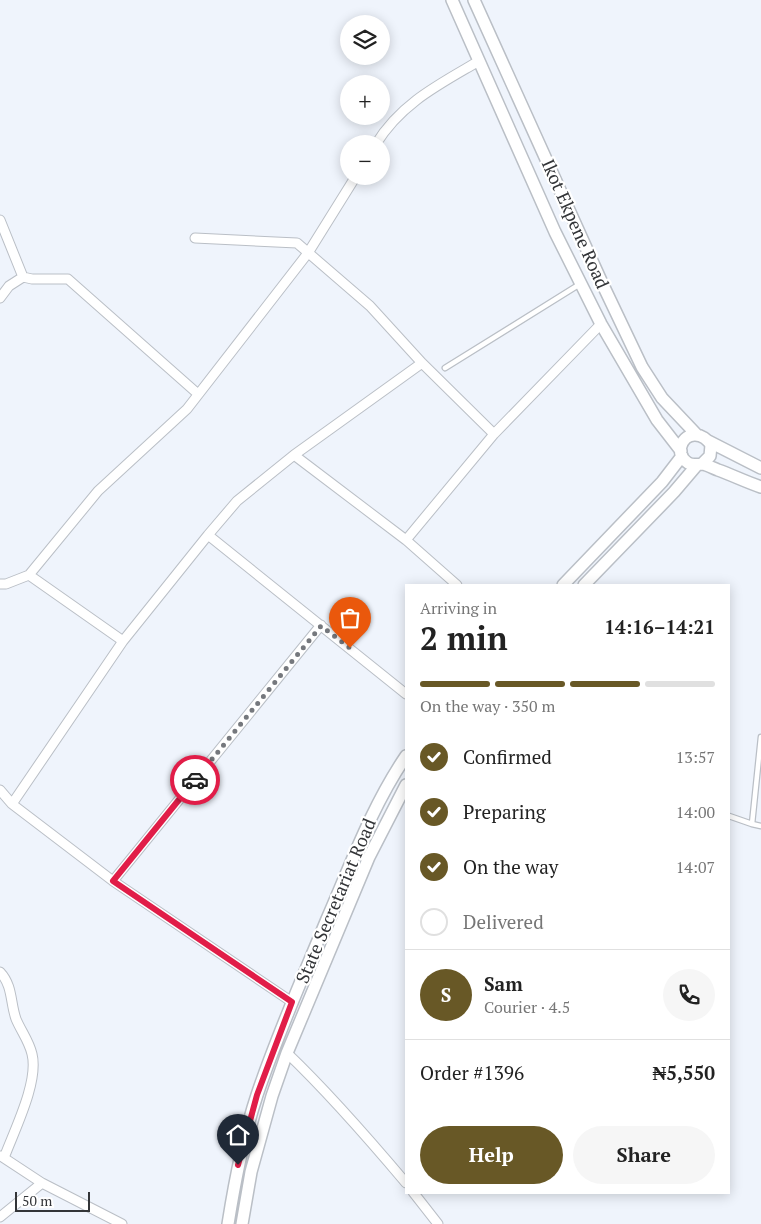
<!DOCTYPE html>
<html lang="en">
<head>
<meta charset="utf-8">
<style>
	body { margin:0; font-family:"PT Serif",serif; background:#f6f6f6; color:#222; height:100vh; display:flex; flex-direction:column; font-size:19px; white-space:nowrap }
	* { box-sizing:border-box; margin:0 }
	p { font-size:16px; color:#767676 }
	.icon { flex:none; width:28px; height:28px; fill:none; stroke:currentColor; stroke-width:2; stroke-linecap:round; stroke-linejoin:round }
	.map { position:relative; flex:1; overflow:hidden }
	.sheet { position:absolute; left:405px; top:584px; width:325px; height:610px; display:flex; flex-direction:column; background:#fff; border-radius:0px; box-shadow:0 2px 12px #0003 }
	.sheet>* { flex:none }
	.controls { position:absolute; left:340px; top:15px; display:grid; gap:10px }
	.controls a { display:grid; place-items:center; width:50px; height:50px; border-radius:50%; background:#fff; box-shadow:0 2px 12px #0003; font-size:25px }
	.scale { position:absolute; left:15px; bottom:12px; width:75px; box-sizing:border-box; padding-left:5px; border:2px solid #333538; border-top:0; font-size:14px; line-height:18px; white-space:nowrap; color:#333538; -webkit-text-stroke:4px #fff; paint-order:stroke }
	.pin { position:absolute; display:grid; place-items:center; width:42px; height:42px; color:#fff; margin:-51px -21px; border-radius:50% 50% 50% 0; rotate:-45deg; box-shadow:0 0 5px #0007 }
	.pin .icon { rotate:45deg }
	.courier { position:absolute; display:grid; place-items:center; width:50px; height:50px; margin:-25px; border:4px solid #e11d48; border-radius:50%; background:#fff; color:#222; box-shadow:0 1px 6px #0007 }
	.head em { font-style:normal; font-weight:700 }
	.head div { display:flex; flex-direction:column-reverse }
	.head { display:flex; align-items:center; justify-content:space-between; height:85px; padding:0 15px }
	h1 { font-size:32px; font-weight:700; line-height:38px }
	.bar { display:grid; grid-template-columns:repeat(4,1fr); gap:8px 5px; align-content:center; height:60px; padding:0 15px }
	.bar i { height:6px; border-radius:4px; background:#e0e0e0 }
	.bar .on { background:#685826 }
	.bar p { grid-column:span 4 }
	.line { display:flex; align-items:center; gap:12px; padding:0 15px; border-top:1px solid #e0e0e0 }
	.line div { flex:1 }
	.round { display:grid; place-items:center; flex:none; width:52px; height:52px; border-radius:26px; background:#f6f6f6 }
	ol { padding:0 15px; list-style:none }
	li { display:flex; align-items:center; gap:15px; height:55px }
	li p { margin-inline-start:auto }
	li .icon { padding:5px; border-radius:50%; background:#685826; color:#fff; stroke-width:4 }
	li:last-child { color:#767676 }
	li i { width:28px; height:28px; border:2px solid #e0e0e0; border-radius:50% }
	.action { display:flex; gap:10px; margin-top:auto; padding:10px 15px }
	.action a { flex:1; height:58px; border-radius:30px; background:#685826; color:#fff; font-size:20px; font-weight:700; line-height:58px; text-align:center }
	.action a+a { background:#f6f6f6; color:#222 }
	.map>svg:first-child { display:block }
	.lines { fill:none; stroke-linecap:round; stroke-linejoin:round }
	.service-casing { stroke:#babfc6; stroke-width:7 }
	.minor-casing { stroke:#babfc6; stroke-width:11 }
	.tertiary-casing { stroke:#babfc6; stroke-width:14 }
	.service { stroke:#fff; stroke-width:4.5 }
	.minor { stroke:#fff; stroke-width:9 }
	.tertiary { stroke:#fff; stroke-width:11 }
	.done { stroke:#75787d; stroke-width:5; stroke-dasharray:0 9 }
	.route { stroke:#e11d48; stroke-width:6 }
	.labels { text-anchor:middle; stroke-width:4.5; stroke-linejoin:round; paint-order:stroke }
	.street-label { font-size:18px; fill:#333538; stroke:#fff }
</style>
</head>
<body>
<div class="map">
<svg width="761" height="1224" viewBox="0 0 761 1224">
	<rect width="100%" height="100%" fill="#eff4fc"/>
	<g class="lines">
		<defs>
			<path id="service" d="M445 368 580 284
				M761 737 752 824 761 826
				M729 816 752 824"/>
			<path id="minor" d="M376 144C401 103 440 84 479 61
				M0 220 23 277
				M195 238 297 243 370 306 422 363 494 434 406 540
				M0 298 9 286 23 277 32 279H68L198 394
				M494 434 601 324
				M294 455 406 540 457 585
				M208 535 406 694
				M0 584H6L29 575
				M123 641 29 575 98 491 187 409 308 253 356 176
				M0 790 12 804
				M113 881 321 625
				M0 972C13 986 10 1002 16 1019 21 1031 29 1041 32 1054 39 1082 14 1131 4 1158
				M292 1002 113 881 12 804 123 641 208 535 237 501 294 455 422 363
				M287 1053C330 1094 368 1138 406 1183
				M1 1156 42 1183 122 1224
				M413 1192 438 1224
				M0 1217 42 1183"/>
			<path id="tertiary" d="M452 0 555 232 601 324 657 420 681 451
				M474 0 602 283 642 367 662 398 697 435
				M708 441 761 468
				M702 464 710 456 711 445C704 433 686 430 681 446 679 453 682 459 688 463 693 466 697 464 703 464 707 465 713 468 718 470 732 475 746 482 761 487
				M563 585 662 482 682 456
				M584 585 674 492 697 465
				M228 1224C235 1180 243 1137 257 1095 277 1035 303 977 327 919 351 864 372 806 406 756
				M242 1224 251 1172 272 1096 287 1053 369 857 406 785"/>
		</defs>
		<use href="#service" class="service-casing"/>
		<use href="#minor" class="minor-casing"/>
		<use href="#tertiary" class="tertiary-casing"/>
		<use href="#service" class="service"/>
		<use href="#minor" class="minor"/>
		<use href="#tertiary" class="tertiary"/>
	</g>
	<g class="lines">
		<path class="done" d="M195 780 321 626 350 648"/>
		<path class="route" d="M195 780 113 881 292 1002 257 1095 238 1165"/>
	</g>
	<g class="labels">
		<g class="street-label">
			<text transform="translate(575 224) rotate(66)" y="6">Ikot Ekpene Road</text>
			<text transform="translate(336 901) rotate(-67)" y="6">State Secretariat Road</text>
		</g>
	</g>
</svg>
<div class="controls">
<a><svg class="icon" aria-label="layers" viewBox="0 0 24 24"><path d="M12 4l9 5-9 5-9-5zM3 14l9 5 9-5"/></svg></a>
<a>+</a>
<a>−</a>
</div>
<div class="scale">50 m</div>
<div class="pin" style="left:350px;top:648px;background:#ea580c"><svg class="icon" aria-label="bag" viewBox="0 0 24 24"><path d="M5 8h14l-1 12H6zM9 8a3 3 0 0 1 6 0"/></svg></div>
<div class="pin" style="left:238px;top:1165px;background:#1f2937"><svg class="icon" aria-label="home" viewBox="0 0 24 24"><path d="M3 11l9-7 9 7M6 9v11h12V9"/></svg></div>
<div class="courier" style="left:195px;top:780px"><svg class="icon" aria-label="car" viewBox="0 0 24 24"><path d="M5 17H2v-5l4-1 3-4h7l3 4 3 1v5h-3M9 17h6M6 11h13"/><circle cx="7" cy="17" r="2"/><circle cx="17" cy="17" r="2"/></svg></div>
<section class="sheet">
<div class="head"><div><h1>2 min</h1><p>Arriving in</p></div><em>14:16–14:21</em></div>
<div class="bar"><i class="on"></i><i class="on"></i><i class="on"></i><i></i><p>On the way · 350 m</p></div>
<ol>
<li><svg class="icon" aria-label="check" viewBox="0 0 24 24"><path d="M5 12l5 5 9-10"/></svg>Confirmed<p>13:57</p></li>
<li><svg class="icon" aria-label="check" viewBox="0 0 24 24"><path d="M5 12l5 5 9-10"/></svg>Preparing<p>14:00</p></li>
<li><svg class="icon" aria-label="check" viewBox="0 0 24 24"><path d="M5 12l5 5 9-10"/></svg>On the way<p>14:07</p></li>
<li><i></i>Delivered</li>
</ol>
<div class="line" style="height:90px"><b class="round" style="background:#685826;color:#fff">S</b><div><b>Sam</b><p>Courier · 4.5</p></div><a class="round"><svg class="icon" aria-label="phone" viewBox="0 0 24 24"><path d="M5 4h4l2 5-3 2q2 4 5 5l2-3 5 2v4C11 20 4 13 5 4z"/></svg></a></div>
<div class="line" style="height:65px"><div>Order #1396</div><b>₦5,550</b></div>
<div class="action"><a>Help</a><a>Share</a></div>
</section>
</div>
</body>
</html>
